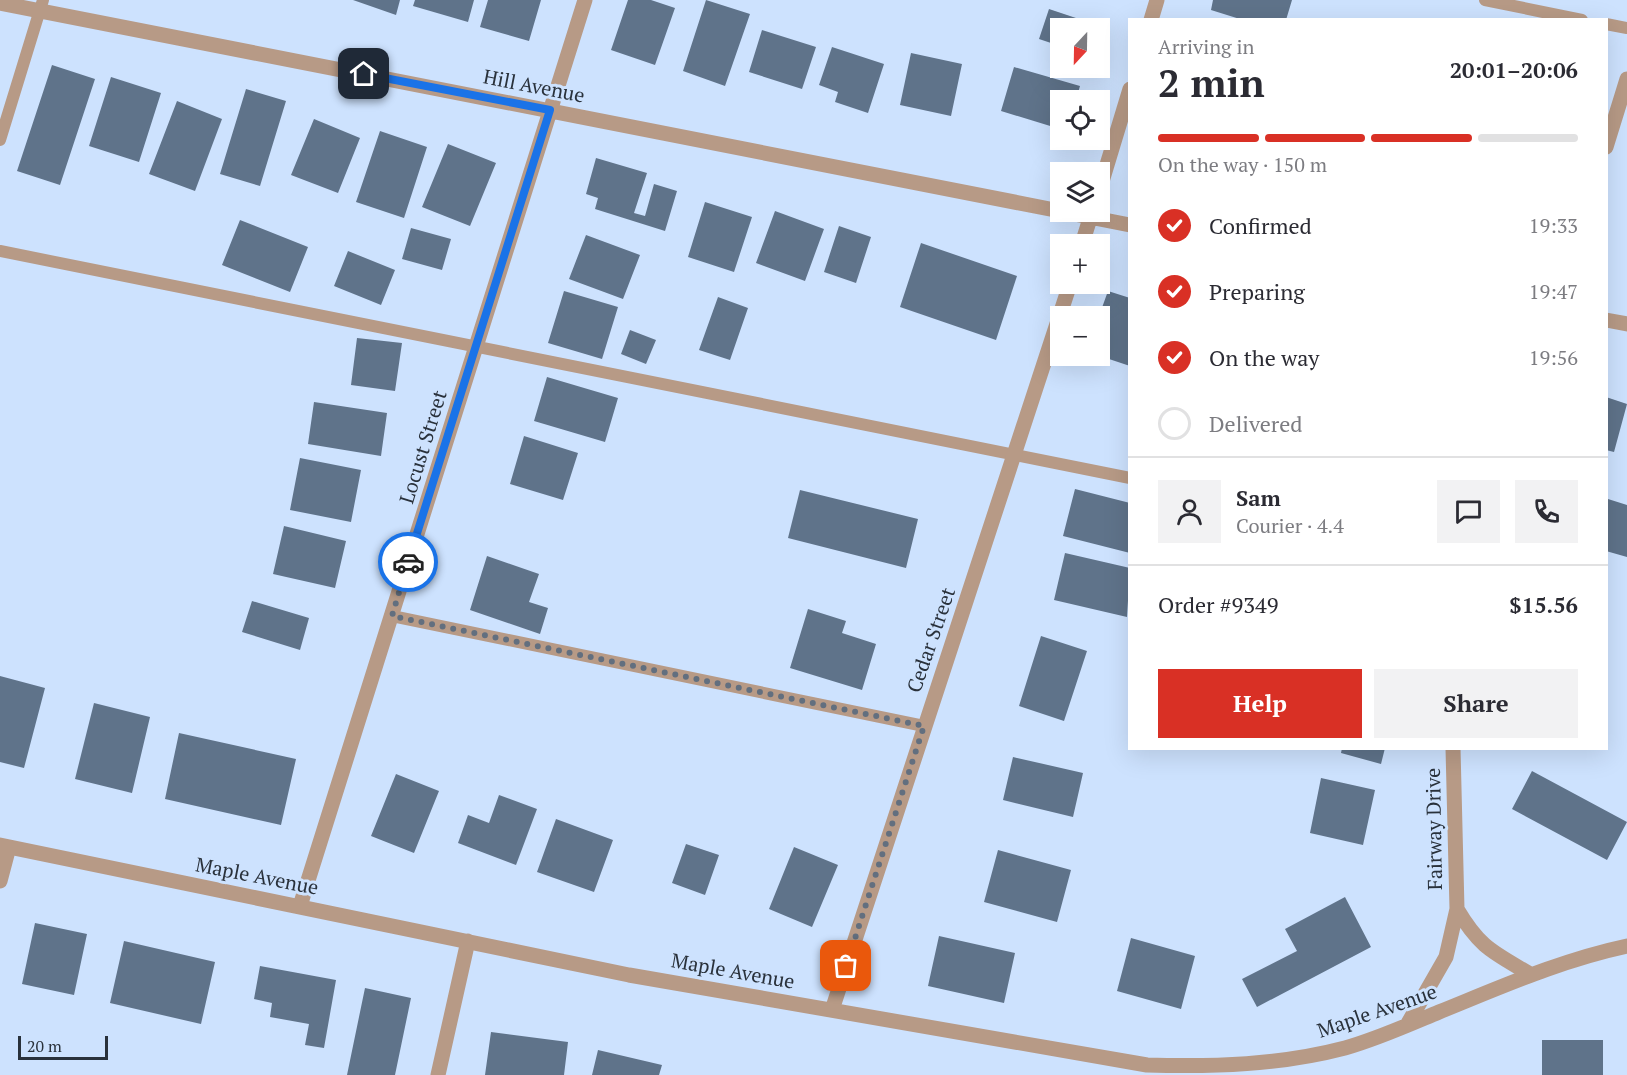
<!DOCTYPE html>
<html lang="en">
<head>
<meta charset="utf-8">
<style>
	body { margin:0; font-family:"PT Serif",serif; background:#f2f2f3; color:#2b2b33; height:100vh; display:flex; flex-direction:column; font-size:22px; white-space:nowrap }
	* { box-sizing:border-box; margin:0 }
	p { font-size:20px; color:#7c7c81 }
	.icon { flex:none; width:33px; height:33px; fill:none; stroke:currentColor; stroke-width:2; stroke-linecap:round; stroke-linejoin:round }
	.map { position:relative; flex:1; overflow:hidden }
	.panel { position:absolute; left:1128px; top:18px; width:480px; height:732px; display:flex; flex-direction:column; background:#fff; border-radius:0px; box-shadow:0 6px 24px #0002 }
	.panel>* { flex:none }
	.needle { width:39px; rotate:202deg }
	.tools { position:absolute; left:1050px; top:18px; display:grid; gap:12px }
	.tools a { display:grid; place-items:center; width:60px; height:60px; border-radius:0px; background:#fff; box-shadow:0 6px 24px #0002; font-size:30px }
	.scale { position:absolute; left:18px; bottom:15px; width:90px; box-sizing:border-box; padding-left:6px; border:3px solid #29313b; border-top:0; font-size:16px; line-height:21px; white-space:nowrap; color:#29313b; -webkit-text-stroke:4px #cde2fe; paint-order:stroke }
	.pin { position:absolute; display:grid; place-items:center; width:51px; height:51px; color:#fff; margin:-26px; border-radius:12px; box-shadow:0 3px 9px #0006 }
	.courier { position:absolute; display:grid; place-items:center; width:60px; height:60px; margin:-30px; border:4px solid #1a73e8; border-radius:50%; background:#fff; color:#222; box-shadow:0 2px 8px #0007 }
	.summary em { font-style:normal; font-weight:700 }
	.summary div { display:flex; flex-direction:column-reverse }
	.summary { display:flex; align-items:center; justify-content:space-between; height:102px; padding:0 30px }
	h1 { font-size:39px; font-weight:700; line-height:45px }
	.bar { display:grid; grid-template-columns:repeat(4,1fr); gap:9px 6px; align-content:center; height:72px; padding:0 30px }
	.bar i { height:8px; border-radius:4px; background:#e1e1e2 }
	.bar .current { background:#d93025 }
	.bar p { grid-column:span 4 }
	.line { display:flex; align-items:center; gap:15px; padding:0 30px; border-top:2px solid #e1e1e2 }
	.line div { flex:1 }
	.round { display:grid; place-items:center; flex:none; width:63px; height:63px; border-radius:0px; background:#f2f2f3 }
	ol { padding:0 30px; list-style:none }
	li { display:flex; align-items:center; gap:18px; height:66px }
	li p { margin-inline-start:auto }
	li .icon { padding:6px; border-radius:50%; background:#d93025; color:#fff; stroke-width:4 }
	li:last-child { color:#7c7c81 }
	li i { width:33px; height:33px; border:3px solid #e1e1e2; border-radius:50% }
	.button { display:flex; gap:12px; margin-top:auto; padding:12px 30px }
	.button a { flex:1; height:69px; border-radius:0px; background:#d93025; color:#fff; font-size:24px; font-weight:700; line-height:69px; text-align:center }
	.button a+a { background:#f2f2f3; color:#2b2b33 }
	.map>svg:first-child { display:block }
	.building { fill:#5f738a }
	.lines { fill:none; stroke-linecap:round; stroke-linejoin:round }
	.lane { stroke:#b79a86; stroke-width:12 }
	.street { stroke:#b79a86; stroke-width:15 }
	.done { stroke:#626f7f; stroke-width:6; stroke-dasharray:0 10.8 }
	.route { stroke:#1a73e8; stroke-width:8 }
	.labels { text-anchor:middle; stroke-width:6; stroke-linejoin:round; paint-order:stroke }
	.street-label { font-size:20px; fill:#29313b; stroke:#cde2fe }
</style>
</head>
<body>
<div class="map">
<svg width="1627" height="1075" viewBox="0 0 1627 1075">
	<rect width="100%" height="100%" fill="#cde2fe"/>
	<path class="building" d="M353 0H400L396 15Z
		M415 0H474L468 22 413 6Z
		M488 0H541L529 41 480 27Z
		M628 0H651L675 8 655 65 611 50Z
		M706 0 750 14 725 86 683 71Z
		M1213 0H1292L1286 20H1243L1211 10Z
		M1049 9 1082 20 1079 28H1060V46L1039 39Z
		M762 30 816 47 802 89 749 72Z
		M832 47 884 64 868 113 835 102 838 92 819 85Z
		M911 53 962 64 951 116 900 105Z
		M52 65 95 79 60 185 17 171Z
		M1014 67 1080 86 1076 100H1060V129L1001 111Z
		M111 77 161 93 139 162 89 146Z
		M246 89 286 101 260 186 220 174Z
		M177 101 222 119 195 191 149 174Z
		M314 119 360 138 338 193 291 175Z
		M380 131 427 147 404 218 356 202Z
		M448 144 496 163 470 226 422 207Z
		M596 158 647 173 634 213 645 216 654 184 677 191 665 231 595 209 598 198 586 194Z
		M705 202 752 217 734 272 688 257Z
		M775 211 824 229 805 281 756 263Z
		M240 220 308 247 290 292 222 265Z
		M839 226 871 237 856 283 824 272Z
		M411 228 451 239 442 270 402 259Z
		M586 235 640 255 623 299 569 279Z
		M921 243 1017 276 996 340 900 307Z
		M348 251 395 270 381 305 334 286Z
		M564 291 618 307 602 359 548 343Z
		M1108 291 1130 298V366L1100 356 1099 316Z
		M718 297 748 308 730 360 699 350Z
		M630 330 656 340 646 364 621 354Z
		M357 338 402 343 395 391 351 385Z
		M547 377 618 398 605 442 534 421Z
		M1606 397 1627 404 1614 452 1606 450Z
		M314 402 387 413 381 456 308 444Z
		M524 436 578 453 563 500 510 484Z
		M300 458 361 470 351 522 290 510Z
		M1075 489 1130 503V553L1063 536Z
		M800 490 918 519 906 568 788 538Z
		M1608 499 1627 505V557L1606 551Z
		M284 526 346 541 335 588 273 574Z
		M1065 553 1130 568 1127 617 1054 600Z
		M487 556 539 574 529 602 548 608 540 634 470 610Z
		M252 601 309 618 300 650 242 632Z
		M808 609 846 621 842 633 876 644 862 690 790 668Z
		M1041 636 1087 651 1064 721 1019 706Z
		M0 676 45 688 24 768 0 762Z
		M94 703 150 717 132 793 75 779Z
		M179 733 296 759 281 825 165 799Z
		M1342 748H1385L1381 764 1341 753Z
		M1013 757 1083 773 1073 817 1003 800Z
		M1532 771 1627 822 1607 860 1512 809Z
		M396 774 439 791 414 853 371 836Z
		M1321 778 1375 790 1363 845 1310 833Z
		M499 795 537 809 516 865 458 843 468 815 489 823Z
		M556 819 613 840 594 892 537 872Z
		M686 844 719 855 705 895 672 883Z
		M794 847 838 865 812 927 769 909Z
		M998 850 1071 870 1057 922 984 902Z
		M1345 897 1371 947 1257 1007 1242 979 1297 951 1285 929Z
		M35 923 87 934 74 995 22 984Z
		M939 936 1015 953 1004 1003 928 986Z
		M1131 938 1195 956 1181 1009 1117 991Z
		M124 941 215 962 201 1024 110 1003Z
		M260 966 336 980 324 1048 305 1045 309 1024 270 1017 272 1003 254 999Z
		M365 988 411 998 395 1075H347Z
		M491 1032 568 1042 564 1075H485Z
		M1542 1040H1603V1075H1542Z
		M598 1050 662 1065 659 1075H592Z"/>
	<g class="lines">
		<path class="lane" d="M1485 0 1582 20
			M1606 24 1627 28
			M0 140 43 0
			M0 251 1130 478
			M392 616 924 726"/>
		<path class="street" d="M0 3 1060 211
			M1151 20 1157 0
			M1606 147 1627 79
			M1100 188 1130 89
			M1064 212 1130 225
			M1082 244 1092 212
			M1606 320 1627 324
			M0 845 629 975 1147 1065C1214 1067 1280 1065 1345 1048 1377 1039 1408 1025 1439 1012 1501 987 1561 960 1627 946
			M0 881 9 847
			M300 906 585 0
			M1457 909C1480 948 1493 952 1530 974
			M832 1010 1070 284
			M1407 1025 1446 957 1457 909 1453 748
			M438 1075 468 941"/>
	</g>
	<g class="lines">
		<path class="done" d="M408 562 392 616 924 726 846 966"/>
		<path class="route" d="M364 74 550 110 408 562"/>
	</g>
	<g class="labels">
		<g class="street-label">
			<text transform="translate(534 86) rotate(11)" y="7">Hill Avenue</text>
			<text transform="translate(423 447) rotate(-73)" y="7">Locust Street</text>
			<text transform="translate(931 640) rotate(-71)" y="7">Cedar Street</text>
			<text transform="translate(1434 829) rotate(-91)" y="7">Fairway Drive</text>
			<text transform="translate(257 876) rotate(11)" y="7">Maple Avenue</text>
			<text transform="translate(733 971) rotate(10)" y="7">Maple Avenue</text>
			<text transform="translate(1377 1011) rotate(-19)" y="7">Maple Avenue</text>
		</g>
	</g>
</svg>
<div class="tools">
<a><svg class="needle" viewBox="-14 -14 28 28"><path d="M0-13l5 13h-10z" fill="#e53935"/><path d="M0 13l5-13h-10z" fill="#7c7c81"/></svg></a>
<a><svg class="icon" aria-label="locate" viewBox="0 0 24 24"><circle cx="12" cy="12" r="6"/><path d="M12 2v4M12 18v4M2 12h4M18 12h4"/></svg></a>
<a><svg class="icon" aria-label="layers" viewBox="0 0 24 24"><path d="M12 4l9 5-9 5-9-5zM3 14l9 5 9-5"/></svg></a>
<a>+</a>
<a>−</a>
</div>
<div class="scale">20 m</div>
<div class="pin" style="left:846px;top:966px;background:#ea580c"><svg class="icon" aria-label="bag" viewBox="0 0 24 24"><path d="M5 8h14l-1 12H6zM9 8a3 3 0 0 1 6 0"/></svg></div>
<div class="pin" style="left:364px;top:74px;background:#1f2937"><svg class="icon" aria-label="home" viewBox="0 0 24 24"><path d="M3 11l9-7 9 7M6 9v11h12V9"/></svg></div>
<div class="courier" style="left:408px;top:562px"><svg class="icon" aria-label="car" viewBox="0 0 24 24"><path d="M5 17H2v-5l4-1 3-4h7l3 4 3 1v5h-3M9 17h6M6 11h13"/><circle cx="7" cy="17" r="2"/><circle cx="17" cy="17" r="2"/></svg></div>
<section class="panel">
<div class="summary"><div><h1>2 min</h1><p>Arriving in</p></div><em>20:01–20:06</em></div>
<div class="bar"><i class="current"></i><i class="current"></i><i class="current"></i><i></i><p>On the way · 150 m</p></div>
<ol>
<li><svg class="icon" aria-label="check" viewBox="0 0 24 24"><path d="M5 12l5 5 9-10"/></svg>Confirmed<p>19:33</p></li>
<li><svg class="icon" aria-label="check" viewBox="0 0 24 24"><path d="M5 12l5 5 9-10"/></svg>Preparing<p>19:47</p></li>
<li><svg class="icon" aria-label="check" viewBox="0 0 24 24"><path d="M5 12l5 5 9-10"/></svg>On the way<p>19:56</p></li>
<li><i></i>Delivered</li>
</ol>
<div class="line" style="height:108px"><a class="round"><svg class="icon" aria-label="person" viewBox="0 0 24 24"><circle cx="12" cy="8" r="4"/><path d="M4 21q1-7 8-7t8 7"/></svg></a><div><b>Sam</b><p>Courier · 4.4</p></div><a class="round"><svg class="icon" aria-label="chat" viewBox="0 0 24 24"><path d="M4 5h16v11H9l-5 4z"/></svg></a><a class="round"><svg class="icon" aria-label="phone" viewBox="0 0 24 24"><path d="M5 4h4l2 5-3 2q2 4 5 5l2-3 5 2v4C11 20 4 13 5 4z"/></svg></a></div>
<div class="line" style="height:78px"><div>Order #9349</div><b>$15.56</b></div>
<div class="button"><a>Help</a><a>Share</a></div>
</section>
</div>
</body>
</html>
